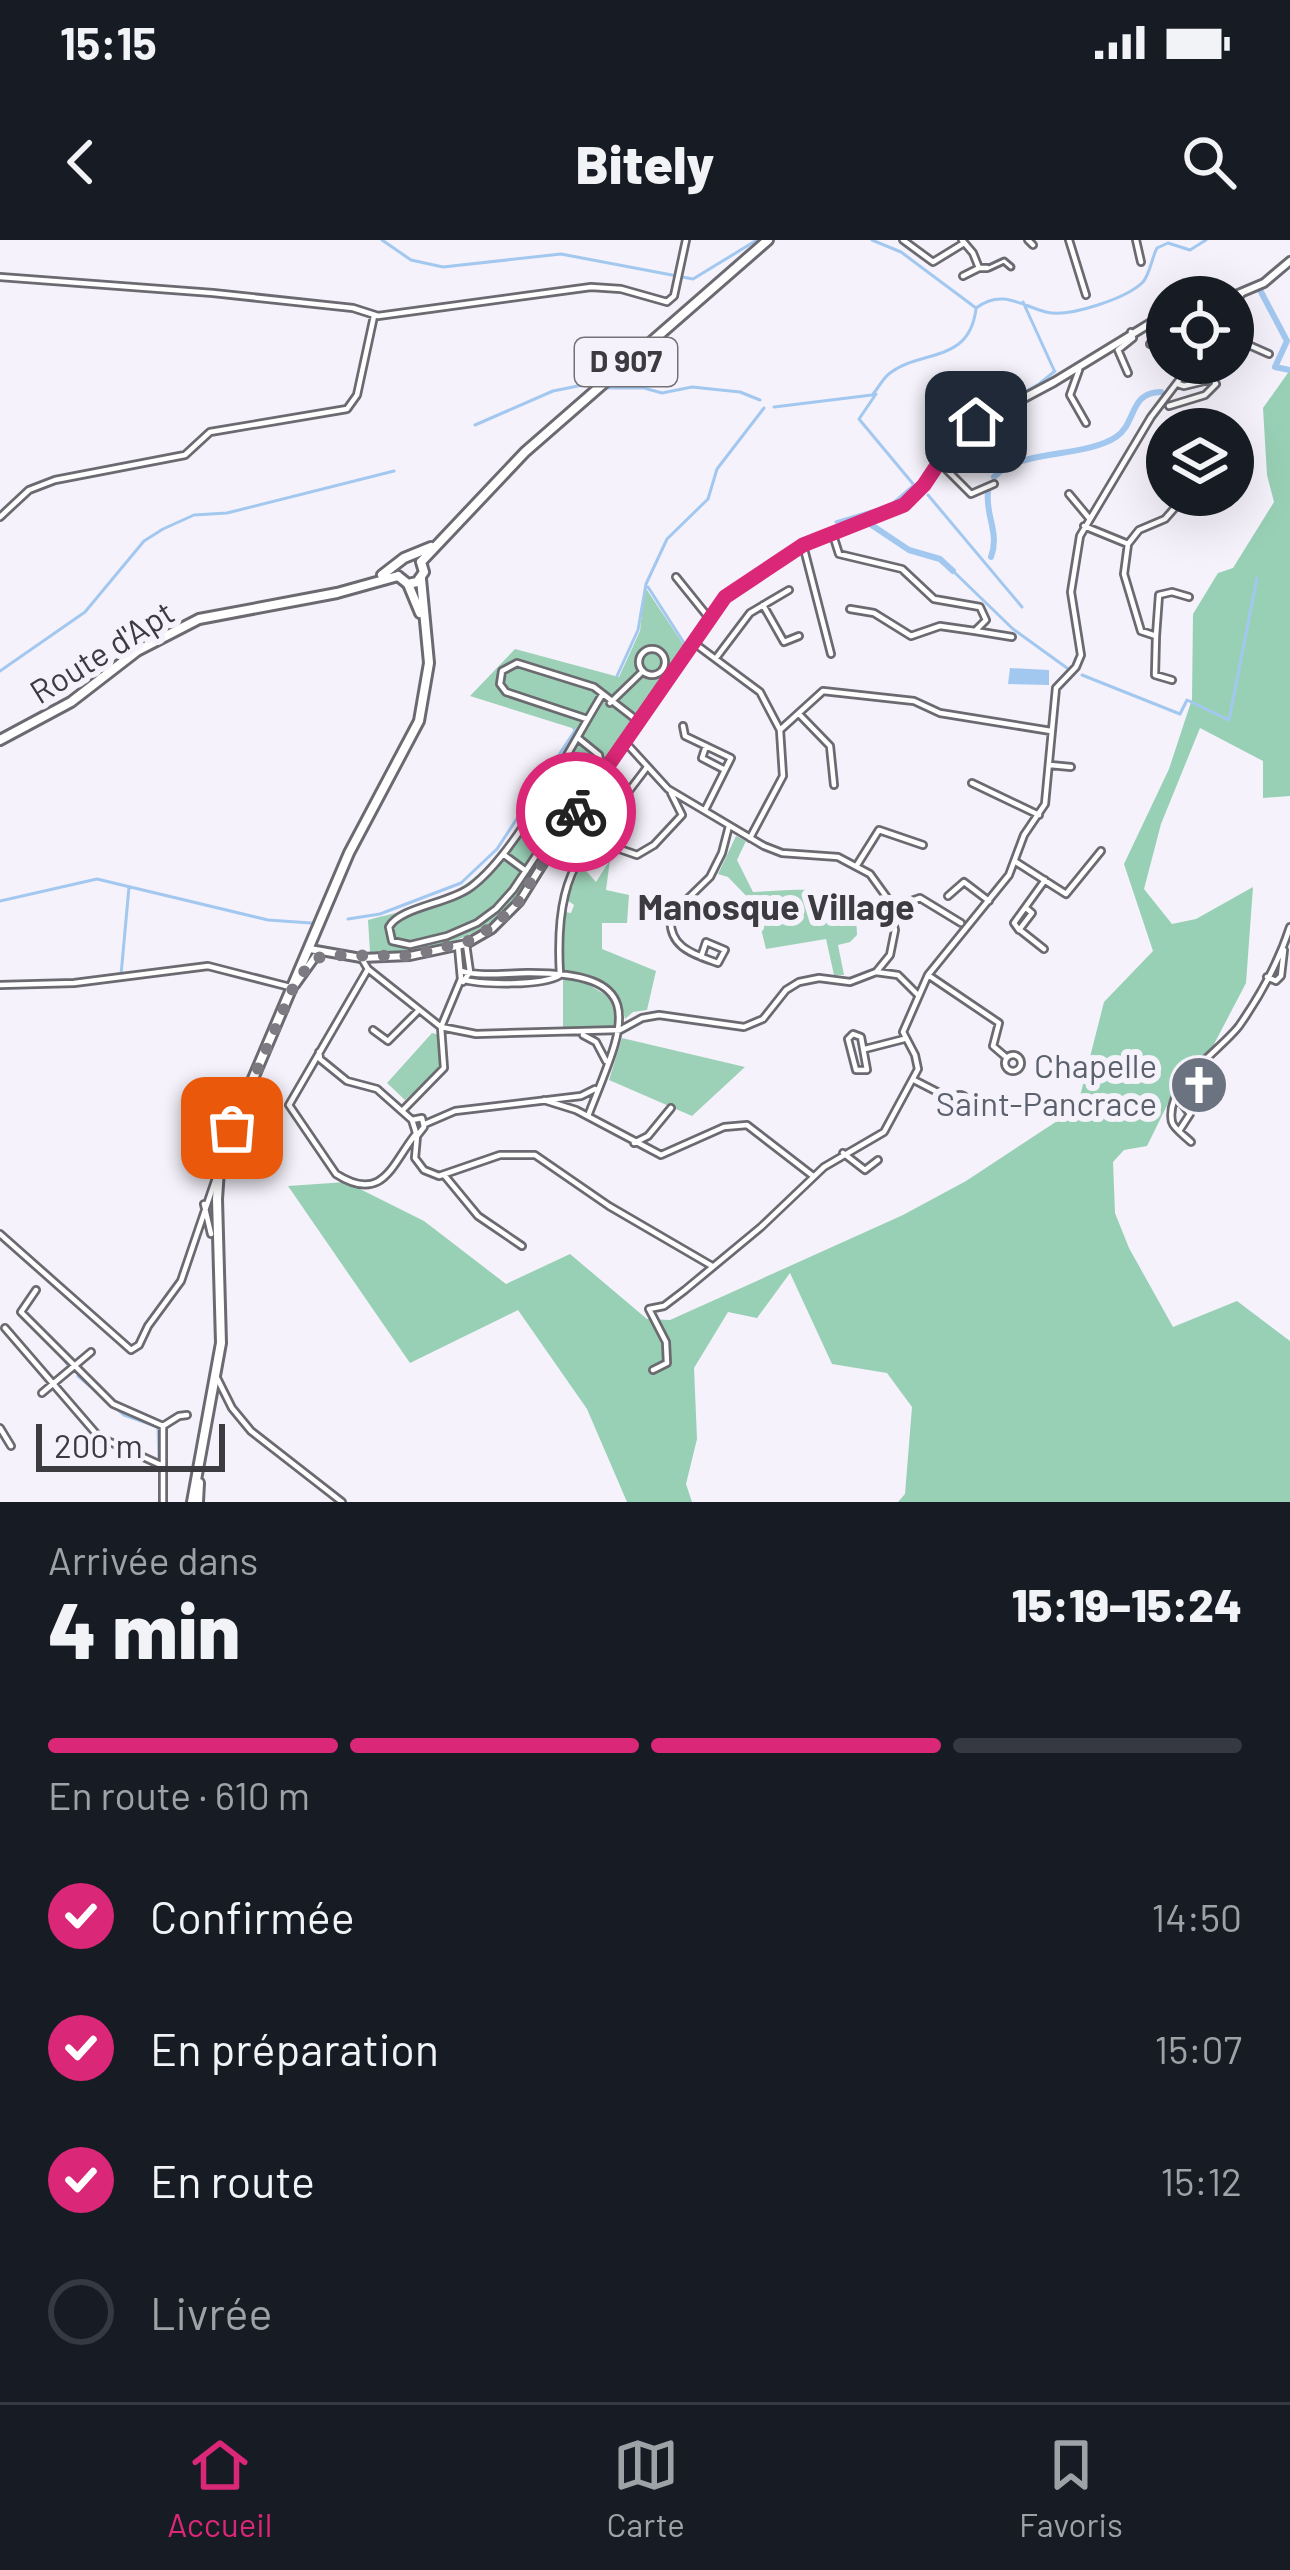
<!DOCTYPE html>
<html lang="fr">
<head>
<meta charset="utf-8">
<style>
	body { margin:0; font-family:Barlow,sans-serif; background:#242831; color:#f1f3f6; height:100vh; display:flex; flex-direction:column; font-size:45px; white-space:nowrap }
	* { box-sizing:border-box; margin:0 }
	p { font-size:39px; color:#9ea1a6 }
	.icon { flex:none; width:66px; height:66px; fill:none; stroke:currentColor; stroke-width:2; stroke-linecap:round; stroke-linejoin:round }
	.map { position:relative; height:1262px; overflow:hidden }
	.drawer { display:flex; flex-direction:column; background:#171b24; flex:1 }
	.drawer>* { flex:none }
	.buttons { position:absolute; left:1146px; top:36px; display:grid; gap:24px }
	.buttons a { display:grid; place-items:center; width:108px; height:108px; border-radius:50%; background:#171b24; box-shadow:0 12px 48px #0002; font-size:60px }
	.scale { position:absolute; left:36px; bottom:30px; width:189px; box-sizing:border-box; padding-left:12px; border:6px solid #3c3b3f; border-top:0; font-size:33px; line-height:42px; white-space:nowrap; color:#3c3b3f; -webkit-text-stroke:9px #f5f2fb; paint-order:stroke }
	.pin { position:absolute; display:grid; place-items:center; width:102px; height:102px; color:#fff; margin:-51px; border-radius:24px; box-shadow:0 6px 18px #0006 }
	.courier { position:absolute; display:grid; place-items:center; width:120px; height:120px; margin:-60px; border:9px solid #db2777; border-radius:50%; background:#fff; color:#222; box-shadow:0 3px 15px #0007 }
	.overview em { font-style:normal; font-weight:800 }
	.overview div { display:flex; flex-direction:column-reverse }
	.overview { display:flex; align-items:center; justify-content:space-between; height:204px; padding:0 48px }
	h1 { font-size:78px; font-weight:800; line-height:90px }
	.bar { display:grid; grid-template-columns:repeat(4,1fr); gap:18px 12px; align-content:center; height:144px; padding:0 48px }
	.bar i { height:15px; border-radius:9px; background:#363941 }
	.bar .on { background:#db2777 }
	.bar p { grid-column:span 4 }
	ol { padding:0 48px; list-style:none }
	li { display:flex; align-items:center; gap:36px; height:132px }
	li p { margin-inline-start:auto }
	li .icon { padding:12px; border-radius:50%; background:#db2777; color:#fff; stroke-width:4 }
	li:last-child { color:#9ea1a6 }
	li i { width:66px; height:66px; border:6px solid #363941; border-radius:50% }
	.status { display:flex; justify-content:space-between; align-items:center; height:84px; padding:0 60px; background:#171b24; direction:ltr }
	.status svg { height:33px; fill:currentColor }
	header { display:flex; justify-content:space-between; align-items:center; height:156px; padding:0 48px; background:#171b24; font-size:54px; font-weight:800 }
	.tab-bar { display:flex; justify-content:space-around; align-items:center; height:168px; border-top:3px solid #363941; background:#171b24; font-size:33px; color:#9ea1a6 }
	.tab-bar a { display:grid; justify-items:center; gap:6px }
	.tab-bar .on { color:#db2777 }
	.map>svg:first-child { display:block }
	.green { fill:#9cd1b7 }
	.forest { fill:#98d0b5 }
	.water { fill:#a3c8f0 }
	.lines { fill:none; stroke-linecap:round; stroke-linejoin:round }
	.stream { stroke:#a3c8f0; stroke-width:3 }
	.canal { stroke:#a3c8f0; stroke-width:6 }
	.pedestrian-casing { stroke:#6c6a71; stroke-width:9 }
	.minor-casing { stroke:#6c6a71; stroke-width:10 }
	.tertiary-casing { stroke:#6c6a71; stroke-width:12 }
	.secondary-casing { stroke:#6c6a71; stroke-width:14 }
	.primary-casing { stroke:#6c6a71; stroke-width:14 }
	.pedestrian { stroke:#fff; stroke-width:3 }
	.minor { stroke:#fff; stroke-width:4.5 }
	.tertiary { stroke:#fff; stroke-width:6 }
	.secondary { stroke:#fff; stroke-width:8 }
	.primary { stroke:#fff; stroke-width:8 }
	.done { stroke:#7d7b81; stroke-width:12; stroke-dasharray:0 21.6 }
	.route { stroke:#db2777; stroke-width:15 }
	.labels { text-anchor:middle; stroke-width:12; stroke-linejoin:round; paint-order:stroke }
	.shield { fill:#f5f2fb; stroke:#747277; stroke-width:3 }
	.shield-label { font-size:30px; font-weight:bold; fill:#3c3b3f }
	.street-label { font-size:33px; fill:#3c3b3f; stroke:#f5f2fb }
	.worship-label { font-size:33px; fill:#5b616d; stroke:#f5f2fb; text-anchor:end }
	.neighbourhood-label { font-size:36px; font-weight:bold; fill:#3c3b3f; stroke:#f5f2fb }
</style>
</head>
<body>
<div class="status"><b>15:15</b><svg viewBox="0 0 49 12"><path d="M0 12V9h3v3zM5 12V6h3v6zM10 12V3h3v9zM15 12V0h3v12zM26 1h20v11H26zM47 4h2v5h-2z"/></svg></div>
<header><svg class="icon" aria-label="back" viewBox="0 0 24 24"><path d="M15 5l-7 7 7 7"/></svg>Bitely<svg class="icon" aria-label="search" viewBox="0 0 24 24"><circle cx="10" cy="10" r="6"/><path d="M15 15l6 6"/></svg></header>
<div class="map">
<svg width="1290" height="1262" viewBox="0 0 1290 1262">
	<rect width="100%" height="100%" fill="#f5f2fb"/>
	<path class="green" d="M645 347 685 407 511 666C470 704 424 713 370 712L368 680C397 672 431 666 457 650 507 621 544 542 576 494L572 488 470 456 515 409 619 437 640 391Z
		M736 596 746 601 737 620 753 652C792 651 858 637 857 695L850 702 838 705 844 735H834L826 699 766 709 755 665 728 637 718 634Z
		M610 620 606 650 629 655 627 683H602V709L656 731 647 770 633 772 625 779C618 745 598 733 564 731L561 700 565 672 571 673 574 665 567 660 581 625 596 642Z
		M578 738 609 757 618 781 614 788 563 790V740Z
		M432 793 440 795 441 827 405 860 387 843Z
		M622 798 745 827 692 876 609 840Z"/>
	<path class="forest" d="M1290 130V556L1263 558V521L1200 488 1161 584 1144 649 1172 684 1196 679 1253 647 1246 743 1212 808 1179 841 1147 906 1124 910 1113 922 1115 973 1129 1008 1173 1087 1237 1061 1290 1101V1262H898L905 1254 912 1167 887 1133 832 1124 790 1033 757 1078 728 1072 694 1128 697 1199 686 1244 692 1262H627L587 1169 518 1070 410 1123 288 946 346 942 424 981 506 1044 570 1014 647 1079 670 1080 903 975 966 941 1077 868 1104 762 1153 711 1124 624 1169 529 1192 459 1193 374 1218 333 1233 328 1274 262 1267 235 1263 168Z"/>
	<path class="water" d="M1010 428 1049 430V445L1008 444Z"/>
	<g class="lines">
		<path class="stream" d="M382 0 411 20 443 27 561 14 693 39 757 0
			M872 0 901 12 976 68C1002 49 1020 65 1046 72 1069 78 1127 58 1143 42 1150 34 1152 17 1157 8L1168 3 1190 10 1206 0
			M1023 62 1054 130
			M604 148H644L662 153 692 147 740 152 760 160
			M774 167 872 155C878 149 882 139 890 133 922 109 969 124 976 69
			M475 185 553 151 588 144
			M924 234 957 190 1039 144 1055 131
			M928 255 1022 367
			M836 282 891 265 914 245 859 179 876 154
			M953 331 1013 389 1067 428
			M648 347 686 406
			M0 431 85 372 144 301 163 289 194 275 227 273 394 231
			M1082 435 1180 474 1187 460 1229 480 1257 338
			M617 436 638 390 646 344 667 299 708 259 717 229 764 168
			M0 661 97 639 268 680 311 683
			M348 679 380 674 461 643 497 609 576 489
			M121 735 129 647
			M59 1113 68 1125
			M78 1136 124 1175 158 1187 159 1221"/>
		<path class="canal" d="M1260 50 1287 101 1275 127 1290 130
			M971 190 1004 228C1036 211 1089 215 1116 197 1137 183 1129 152 1161 152
			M994 237 1004 228
			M988 252C985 275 1000 293 991 317
			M870 284 909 310 940 319 953 331"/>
		<defs>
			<path id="pedestrian" d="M989 28 1004 21 1011 27"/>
			<path id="minor" d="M903 0 933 22 964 3
				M962 0 973 13 979 28H987
				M1028 0 1033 5
				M1069 0 1086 55
				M1136 0 1141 22
				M963 36 979 28
				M0 37 213 53 353 68 378 76 591 47 621 49 667 62 674 56 686 0
				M1233 68 1242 53
				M1238 76 1240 86 1233 98 1269 114
				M1150 104 1167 98
				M1079 130 1070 155 1086 183
				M1128 133 1118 110 1133 98 1131 92
				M1169 166 1205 155 1216 144 1213 139 1184 146 1178 144
				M939 222 971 254 994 244
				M1069 254 1089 278
				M0 277 29 250 55 240 185 215 210 192 347 169 357 155 374 76
				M1084 286 1128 304
				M833 295 839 314 902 329 934 359 980 367 986 380 975 391 940 386 911 396 874 373 850 369
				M803 305 831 414
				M676 337 709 378
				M763 365 784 402 799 396
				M975 391 1012 397
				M1156 396 1159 355 1172 352 1189 357
				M694 403 760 452 780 490
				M639 422a13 13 0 1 1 26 0a13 13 0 1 1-26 0Z
				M716 418 750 373 789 350
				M1172 440 1155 435 1156 396 1141 391 1124 334 1128 304 1139 290 1165 279 1186 255
				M610 463 643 431
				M799 474 830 506 834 545
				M587 479 506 452 500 444 502 431 517 423 594 447 638 481
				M683 486 685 496 731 518 705 570
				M578 498 599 515 600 520 513 650 496 669 477 683 447 696 410 705 392 701 389 687C400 667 448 664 471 647 517 613 570 507 602 455
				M626 503 668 549 764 606 782 613 838 617 870 634 888 659 895 690 890 715 877 731
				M706 506 702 518 725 530
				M1050 525 1071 527
				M647 527C632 549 601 578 611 606L637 615 654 605 682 575 671 553
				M972 543 1039 575
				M750 598 783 536 780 490 823 451 914 461 940 473 1051 491
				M503 614 526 631
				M1016 622 1066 654 1101 611
				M857 625 879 590 923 605
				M948 656 964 642 989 661
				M891 668 920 658 961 683
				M1026 668 1032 673 1019 690 1014 683 1045 640
				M1020 690 1044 709
				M701 717 706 702 725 710 718 723C693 714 667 707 671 675L710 637 722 613 729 586
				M362 719 368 729 441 787 476 794 620 790 642 778 659 775 744 787 763 779 786 750 799 742 819 738 850 742 876 732 898 735 918 755
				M368 729 289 865 336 934C383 964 392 924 415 895
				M461 731C481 737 506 733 527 733 656 732 622 788 588 876
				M560 735C557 683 560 622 608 589
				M928 735 999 783 993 806 1007 818
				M1267 737 1276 741 1281 736 1284 710
				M461 739C481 745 543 746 560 735
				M463 742 470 732 466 704
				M0 745 74 743 208 726 290 747
				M373 790 388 801 417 772
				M853 794 861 797 867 830H856L848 799Z
				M583 795 596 802 606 821
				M865 809 904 799
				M319 812 320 819 347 841 377 849 412 880 422 878 424 887 417 896 412 880
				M1005 823a8 8 0 1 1 16 0a8 8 0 1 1-16 0Z
				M914 840 951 859
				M953 862a7 7 0 1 1 14 0a7 7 0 1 1-14 0Z
				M1177 857 1190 874 1179 891
				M544 860 576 870 661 915 724 887 747 885 813 936
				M402 871 444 828 441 787 461 739 458 706
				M425 884 455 871 581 856 595 849
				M417 896 415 918 424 930 439 936 500 915H535L609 966 712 1026
				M1191 902C1185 896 1174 889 1172 882 1164 845 1220 811 1239 786 1260 756 1279 721 1290 687
				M634 903 648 896 671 868
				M843 913 865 930 878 920
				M445 936 478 976 522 1006
				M204 964 211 994
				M0 994 131 1110 139 1105 148 1086 181 1041 217 935
				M36 1050 21 1072 113 1164 163 1186V1262
				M5 1088 99 1197 161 1225
				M653 1130 667 1123 666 1102 649 1069 664 1066 685 1050 761 987 824 927 884 892 918 829 915 815 903 792 928 735 1009 635 1024 595 1045 564 1056 448 1076 427 1081 415 1071 352 1080 296 1151 177 1192 123
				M217 1138 232 1168 251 1191 342 1262
				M42 1153 91 1112
				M163 1186 179 1176 187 1175
				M0 1188 11 1206"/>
			<path id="tertiary" d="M1231 57 1264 43 1290 21
				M310 709 361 718 410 716 466 704 492 689 519 662 560 596 725 357 803 305 904 265 924 245 962 191 1054 142 1167 73
				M295 745 315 717"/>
			<path id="secondary" d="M408 344 420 373
				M192 1262 221 1103 217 959 219 930 232 888 349 613 419 481 429 423 421 339
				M198 1262 199 1243"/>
			<path id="primary" d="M421 322 525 212 768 0
				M382 335 404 318 431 307
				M398 336 408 344 417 342 424 332 421 322
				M0 500 71 462 137 411 199 379 337 353 398 336"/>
		</defs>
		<use href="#pedestrian" class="pedestrian-casing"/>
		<use href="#minor" class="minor-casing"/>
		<use href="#tertiary" class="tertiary-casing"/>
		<use href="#secondary" class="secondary-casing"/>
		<use href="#primary" class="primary-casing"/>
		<use href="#pedestrian" class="pedestrian"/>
		<use href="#minor" class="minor"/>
		<use href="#tertiary" class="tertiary"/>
		<use href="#secondary" class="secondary"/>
		<use href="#primary" class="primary"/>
	</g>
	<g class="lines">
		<path class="done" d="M232 888 293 748 312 720 327 715 410 716 476 699 514 668 576 572"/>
		<path class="route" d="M576 572 725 357 803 305 904 265 924 245 958 194 976 182"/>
	</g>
	<defs>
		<symbol id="church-disc" viewBox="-11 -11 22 22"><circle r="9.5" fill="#6b7280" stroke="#f5f2fb"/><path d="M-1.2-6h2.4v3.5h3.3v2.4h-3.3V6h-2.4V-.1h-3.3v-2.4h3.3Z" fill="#fff"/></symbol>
	</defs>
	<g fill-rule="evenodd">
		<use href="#church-disc" x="1166" y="812" width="66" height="66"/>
	</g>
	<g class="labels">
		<rect class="shield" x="575" y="98" width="102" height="48" rx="9"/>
		<g class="shield-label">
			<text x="626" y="132">D 907</text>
		</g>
		<g class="street-label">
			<text transform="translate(102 412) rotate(-32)" y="12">Route d'Apt</text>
		</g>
		<g class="worship-label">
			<text x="1157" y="838">Chapelle<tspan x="1157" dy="38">Saint-Pancrace</tspan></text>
		</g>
		<g class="neighbourhood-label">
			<text x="776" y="680">Manosque Village</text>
		</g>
	</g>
</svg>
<div class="buttons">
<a><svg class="icon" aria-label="locate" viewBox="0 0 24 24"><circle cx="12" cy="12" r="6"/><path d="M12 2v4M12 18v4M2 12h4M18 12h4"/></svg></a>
<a><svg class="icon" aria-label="layers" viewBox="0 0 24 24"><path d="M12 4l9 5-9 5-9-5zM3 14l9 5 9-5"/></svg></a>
</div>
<div class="scale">200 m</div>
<div class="pin" style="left:232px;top:888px;background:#ea580c"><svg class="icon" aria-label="bag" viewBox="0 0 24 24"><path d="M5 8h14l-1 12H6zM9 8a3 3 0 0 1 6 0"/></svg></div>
<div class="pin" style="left:976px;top:182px;background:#1f2937"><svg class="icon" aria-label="home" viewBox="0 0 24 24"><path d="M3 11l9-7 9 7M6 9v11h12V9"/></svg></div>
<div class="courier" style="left:576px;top:572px"><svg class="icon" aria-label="bike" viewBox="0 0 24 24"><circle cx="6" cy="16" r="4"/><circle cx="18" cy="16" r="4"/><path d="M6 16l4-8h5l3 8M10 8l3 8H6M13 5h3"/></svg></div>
</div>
<section class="drawer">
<div class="overview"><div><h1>4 min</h1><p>Arrivée dans</p></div><em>15:19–15:24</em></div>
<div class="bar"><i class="on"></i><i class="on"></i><i class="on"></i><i></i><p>En route · 610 m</p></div>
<ol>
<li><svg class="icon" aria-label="check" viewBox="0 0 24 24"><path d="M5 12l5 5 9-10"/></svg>Confirmée<p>14:50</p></li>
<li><svg class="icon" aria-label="check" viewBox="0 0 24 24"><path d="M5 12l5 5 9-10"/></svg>En préparation<p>15:07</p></li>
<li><svg class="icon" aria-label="check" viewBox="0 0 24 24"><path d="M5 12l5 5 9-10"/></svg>En route<p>15:12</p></li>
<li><i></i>Livrée</li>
</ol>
</section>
<nav class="tab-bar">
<a class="on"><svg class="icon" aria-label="home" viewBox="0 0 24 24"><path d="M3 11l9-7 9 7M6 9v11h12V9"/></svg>Accueil</a>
<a><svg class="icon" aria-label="map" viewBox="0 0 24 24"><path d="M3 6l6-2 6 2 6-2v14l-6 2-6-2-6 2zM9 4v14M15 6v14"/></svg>Carte</a>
<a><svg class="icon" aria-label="saved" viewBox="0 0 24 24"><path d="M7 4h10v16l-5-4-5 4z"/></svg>Favoris</a>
</nav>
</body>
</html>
